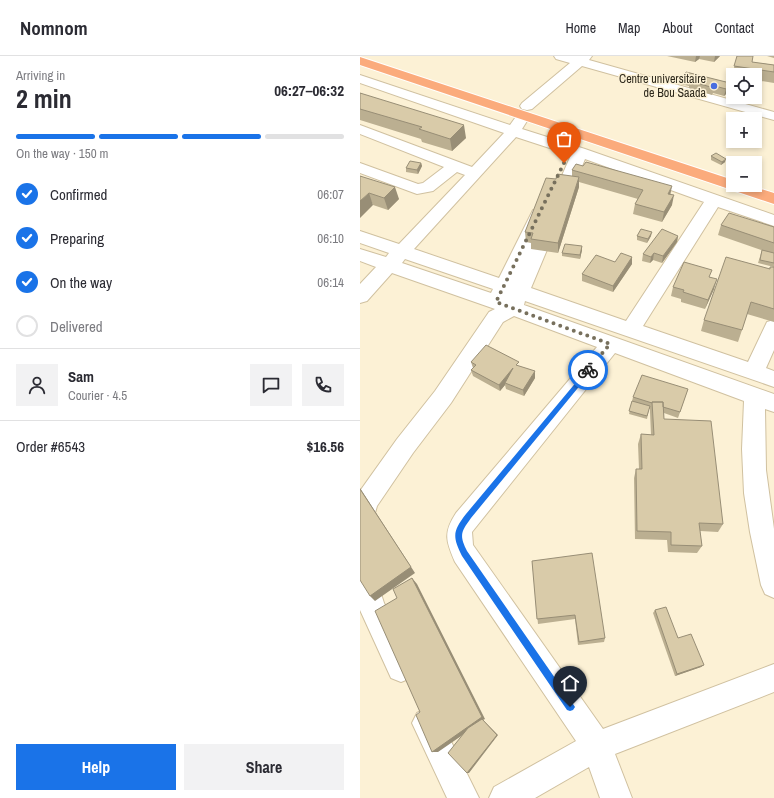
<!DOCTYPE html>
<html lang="en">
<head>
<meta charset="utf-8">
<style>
	body { margin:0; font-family:"Archivo Narrow",sans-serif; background:#f2f2f3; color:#2b2b33; height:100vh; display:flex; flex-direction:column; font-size:15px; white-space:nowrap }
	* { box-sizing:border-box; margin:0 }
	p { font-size:13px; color:#7c7c81 }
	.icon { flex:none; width:22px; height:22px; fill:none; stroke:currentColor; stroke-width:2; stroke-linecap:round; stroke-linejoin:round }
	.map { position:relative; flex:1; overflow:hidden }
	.side { display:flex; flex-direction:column; background:#fff; width:360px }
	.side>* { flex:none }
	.tools { position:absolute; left:366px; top:12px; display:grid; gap:8px }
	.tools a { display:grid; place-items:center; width:36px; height:36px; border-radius:0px; background:#fff; box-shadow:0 2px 6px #0003; font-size:20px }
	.pin { position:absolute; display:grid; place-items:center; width:34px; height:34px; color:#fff; margin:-41px -17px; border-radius:50% 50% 50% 0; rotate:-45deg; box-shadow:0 0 4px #0007 }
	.pin .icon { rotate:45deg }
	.courier { position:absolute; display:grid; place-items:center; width:40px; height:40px; margin:-20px; border:3px solid #1a73e8; border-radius:50%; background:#fff; color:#222; box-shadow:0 1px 5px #0007 }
	.head em { font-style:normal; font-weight:700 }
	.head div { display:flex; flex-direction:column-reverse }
	.head { display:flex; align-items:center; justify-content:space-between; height:68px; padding:0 16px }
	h1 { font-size:26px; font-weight:700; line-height:30px }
	.bar { display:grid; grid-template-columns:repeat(4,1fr); gap:6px 4px; align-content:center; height:48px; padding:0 16px }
	.bar i { height:5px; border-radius:3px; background:#e1e1e2 }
	.bar .on { background:#1a73e8 }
	.bar p { grid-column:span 4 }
	.line { display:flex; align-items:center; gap:10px; padding:0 16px; border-top:1px solid #e1e1e2 }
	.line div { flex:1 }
	.round { display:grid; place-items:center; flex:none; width:42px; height:42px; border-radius:0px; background:#f2f2f3 }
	ol { padding:0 16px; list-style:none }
	li { display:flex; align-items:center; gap:12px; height:44px }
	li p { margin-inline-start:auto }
	li .icon { padding:4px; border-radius:50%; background:#1a73e8; color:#fff; stroke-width:4 }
	li:last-child { color:#7c7c81 }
	li i { width:22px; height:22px; border:2px solid #e1e1e2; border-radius:50% }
	.cta { display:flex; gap:8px; margin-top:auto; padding:8px 16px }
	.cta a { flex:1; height:46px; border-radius:0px; background:#1a73e8; color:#fff; font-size:16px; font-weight:700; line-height:46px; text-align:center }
	.cta a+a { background:#f2f2f3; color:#2b2b33 }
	header { display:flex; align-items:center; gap:24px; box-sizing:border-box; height:56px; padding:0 20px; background:#fff; border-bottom:1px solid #e1e1e2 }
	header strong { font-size:19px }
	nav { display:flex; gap:22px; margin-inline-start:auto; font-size:14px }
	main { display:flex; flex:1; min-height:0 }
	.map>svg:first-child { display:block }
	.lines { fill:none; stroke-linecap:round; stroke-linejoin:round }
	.minor-casing { stroke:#d0c1a0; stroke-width:2 }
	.highway-casing { stroke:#fff; stroke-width:2 }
	.minor { fill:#fff; fill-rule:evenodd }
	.highway { fill:#fbab7c; fill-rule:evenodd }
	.wall { fill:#bbaf91 }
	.shaded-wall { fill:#988e76 }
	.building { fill:#d9cba9; stroke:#988e76 }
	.route { fill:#1a73e8 }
	.done { stroke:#77705d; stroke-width:4; stroke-dasharray:0 7.2 }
	.poi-dot { fill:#486de0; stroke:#fcf1d5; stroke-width:1.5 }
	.labels { text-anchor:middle; stroke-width:3; stroke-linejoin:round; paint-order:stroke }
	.far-poi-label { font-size:12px; fill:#2f2a1d; stroke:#fcf1d5; text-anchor:end }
</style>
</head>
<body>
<header>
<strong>Nomnom</strong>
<nav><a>Home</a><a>Map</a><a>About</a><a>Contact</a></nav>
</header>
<main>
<section class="side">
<div class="head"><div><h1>2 min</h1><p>Arriving in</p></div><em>06:27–06:32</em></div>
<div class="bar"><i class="on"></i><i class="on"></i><i class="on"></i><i></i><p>On the way · 150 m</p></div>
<ol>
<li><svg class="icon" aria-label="check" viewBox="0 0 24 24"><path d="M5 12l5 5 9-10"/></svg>Confirmed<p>06:07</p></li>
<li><svg class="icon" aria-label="check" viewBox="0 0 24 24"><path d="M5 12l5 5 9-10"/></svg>Preparing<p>06:10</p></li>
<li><svg class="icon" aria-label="check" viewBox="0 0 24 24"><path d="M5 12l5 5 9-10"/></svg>On the way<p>06:14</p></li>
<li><i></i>Delivered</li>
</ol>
<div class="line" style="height:72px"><a class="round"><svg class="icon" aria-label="person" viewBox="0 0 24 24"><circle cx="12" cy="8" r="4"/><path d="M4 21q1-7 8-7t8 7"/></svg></a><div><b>Sam</b><p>Courier · 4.5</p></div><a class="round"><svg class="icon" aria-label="chat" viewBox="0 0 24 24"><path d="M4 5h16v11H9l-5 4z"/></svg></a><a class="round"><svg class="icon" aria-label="phone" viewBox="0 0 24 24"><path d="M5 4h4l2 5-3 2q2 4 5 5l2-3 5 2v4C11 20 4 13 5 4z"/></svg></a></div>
<div class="line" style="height:52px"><div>Order #6543</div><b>$16.56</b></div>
<div class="cta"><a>Help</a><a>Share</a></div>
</section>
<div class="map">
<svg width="414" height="742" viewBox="0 0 414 742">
	<rect width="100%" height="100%" fill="#fcf1d5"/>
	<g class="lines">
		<defs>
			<path id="minor" d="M194 0H232L229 4 414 56V64L222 10 172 53 167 54 162 53 160 50 162 47 210 7 196 3Z
				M0 19 150 69 155 62 160 61 165 62 167 65 162 73 225 93 414 159V170L358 151 283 270 388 306 407 266 414 264V294L406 312 414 315V331L165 245 164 249 414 338V356L405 353 406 414 414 473V542L405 538 401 529 390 476 384 437 382 393 384 345 255 297 112 476 113 489 243 673 414 608V636L255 698 272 742H240L229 711 175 742H129L134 731 216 685 95 506C86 485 83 477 96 457L237 291 154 260 143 266 91 347 53 397 17 450 9 478 0 482V435L37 383 75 335 129 256 135 253 32 217 7 245 0 247V228L16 211 0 205V193L26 201 29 197 0 187V175L39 188 105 119 97 116 73 135 57 138 0 117V107L58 128 63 127 84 111 0 78V69L112 111 144 77 0 27ZM156 81 211 99 186 156 179 153 173 154 139 222 54 193ZM225 103 344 146 266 265 171 232ZM45 203 133 233 131 237 42 207Z
				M0 497 9 501 24 547 55 612 51 622 41 626 31 622 0 554Z
				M67 652 77 657 119 742H87L52 667 57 657Z"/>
			<path id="highway" d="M0 1 373 124V129H388L414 137V148L0 9Z"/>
		</defs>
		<use href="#minor" class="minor-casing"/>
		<use href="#highway" class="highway-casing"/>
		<use href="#minor" class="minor"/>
		<use href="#highway" class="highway"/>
	</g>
	<path class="wall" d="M307 0H360L354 6 339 3 335 6Z
		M377 0 392 6 414 9V27L395 24V19H373V21L372 20Z
		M407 0H414V2Z
		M321 21 370 27 369 33H373V39L372 40 366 38 367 37 364 40 353 37 352 39 329 32V30L320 28Z
		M0 37 106 82 92 95 62 86 61 83 0 64Z
		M351 100 365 106 361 109 351 104Z
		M61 107 62 110 58 118 46 116V112Z
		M212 114 311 138 312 149 302 166 273 158 275 148 278 143 219 126V131L198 197 171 193V187L166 186 165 176 196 123 212 120Z
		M0 120 39 143 28 154 13 149Z
		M361 169 414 171V211L398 207 402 194 404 195 358 179Z
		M277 180H291L287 187 277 184Z
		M318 180 317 186 302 207 293 204 290 207 282 205 283 198Z
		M222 190V194L220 203 202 200V197Z
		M272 201V208L253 236 222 225V218L255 206Z
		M414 211V266L387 258 382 274 378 286 341 275 344 264 410 212Z
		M350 221 354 233 345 253 321 246V243L311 240 313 231Z
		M111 306 159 310 175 322 164 340 146 333 145 329 140 335 113 320 111 314 113 312Z
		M328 333 318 362 304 357V363L363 468 358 476 340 475 342 490 337 497 308 496 307 484 275 483 274 422 276 413H279L278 388 281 378 291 379 290 356V353H289L287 363 269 358 273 341Z
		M172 505 245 582 244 586 218 589 215 563 178 568Z
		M295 554 318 582 344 609 341 611 315 620 293 557Z"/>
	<path class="shaded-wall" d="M336 0H340L339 3 335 6Z
		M355 0H360L354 6Z
		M370 27 368 34 367 35V37L364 40 366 33Z
		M104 69 106 82 92 95 90 83Z
		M366 103 365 106 361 109 362 106Z
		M61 107 62 110 58 118 57 114Z
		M219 121V131L198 197V187Z
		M312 130 310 140 308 138Z
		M35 131 39 143 28 154 24 142Z
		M9 137 13 149 0 162V145Z
		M314 139 312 149 302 166 304 156Z
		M292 176 291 180 287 187 288 183Z
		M318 180 317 186 302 207 303 200Z
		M222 190V194L220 203V199Z
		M294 197 293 204 290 207 291 201Z
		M272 201V208L253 236V230Z
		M357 223 354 233 345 253 348 244Z
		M153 312 145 327V329L140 335 139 329Z
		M175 315V322L164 340 163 334Z
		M0 432 55 517 15 545 10 540Z
		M52 522 57 528 125 663 123 664 138 679 109 717H107L123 665 78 696H72Z
		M344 609 341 611 315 620 317 618Z"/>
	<path class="building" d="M377 0H393L392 6 414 9V16L374 10Z
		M326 16 370 27 366 33 355 30 354 32 330 25 332 23 321 21Z
		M370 32 373 33V37L367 35Z
		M0 37 104 69 90 83 59 73 62 71 0 53Z
		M356 97 366 103 362 106 351 100Z
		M50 105 61 107 57 114 46 112Z
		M226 106 312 130 308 138 314 139 304 156 275 148 283 134 212 114 216 108 223 110Z
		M197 118 219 121 198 187 171 183 173 177 165 176 186 122 196 123Z
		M0 120 35 131 24 142 9 137 0 145Z
		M369 157 414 171V187L361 169Z
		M281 173 292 176 288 183 277 180Z
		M302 173 318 180 303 200 294 197 291 201 283 198Z
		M205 188 222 190 220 199 202 197Z
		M402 194 414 197V207L400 204Z
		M261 197 272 201 253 230 222 218 236 199 255 206Z
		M366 201 410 213V211H414V253L391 246 382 274 344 264Z
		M324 206 352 214 349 221 357 223 348 244 323 236 324 234 313 231Z
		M126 289 159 306 156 309 175 315 163 334 145 327 153 312 139 329 111 314 116 309 111 306Z
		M282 319 328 333 320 356 303 351V346H292V347L273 341Z
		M272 345 290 350 287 360 269 355Z
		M292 346H303L304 363 351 365 363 468 339 467 342 490 311 489V476L277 475 276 413H282L281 378 294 379Z
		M0 433 51 511 10 540 0 524Z
		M232 497 245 582 219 586 215 559 177 563 172 505Z
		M52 522 122 661 72 696 56 659 60 656 15 555 37 542 33 533Z
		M306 551 318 582 331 578 344 609 317 618 295 554Z
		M122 663 137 679 107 717 88 697 108 672Z"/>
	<path class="route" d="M228 312 231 313V316L111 462C101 476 99 479 107 495L213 648 215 651 213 654 210 655 207 654 102 500C92 480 93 475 106 458Z"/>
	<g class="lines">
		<path class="done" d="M204 107 136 246 250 288 228 314"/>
	</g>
	<circle class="poi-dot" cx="354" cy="30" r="4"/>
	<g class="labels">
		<g class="far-poi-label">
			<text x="346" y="27">Centre universitaire<tspan x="346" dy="14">de Bou Saada</tspan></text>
		</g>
	</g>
</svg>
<div class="tools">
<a><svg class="icon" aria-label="locate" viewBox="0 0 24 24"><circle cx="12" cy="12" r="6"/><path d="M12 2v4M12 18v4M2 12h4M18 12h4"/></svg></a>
<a>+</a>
<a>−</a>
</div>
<div class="pin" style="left:204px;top:107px;background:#ea580c"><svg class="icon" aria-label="bag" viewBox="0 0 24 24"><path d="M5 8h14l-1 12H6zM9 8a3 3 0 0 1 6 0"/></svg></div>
<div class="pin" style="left:210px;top:651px;background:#1f2937"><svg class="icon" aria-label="home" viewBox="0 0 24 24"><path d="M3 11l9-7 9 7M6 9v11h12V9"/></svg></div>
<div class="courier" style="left:228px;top:314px"><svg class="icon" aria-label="bike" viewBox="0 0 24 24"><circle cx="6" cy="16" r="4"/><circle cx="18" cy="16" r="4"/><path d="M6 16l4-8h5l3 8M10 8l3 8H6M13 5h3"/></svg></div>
</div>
</main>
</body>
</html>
